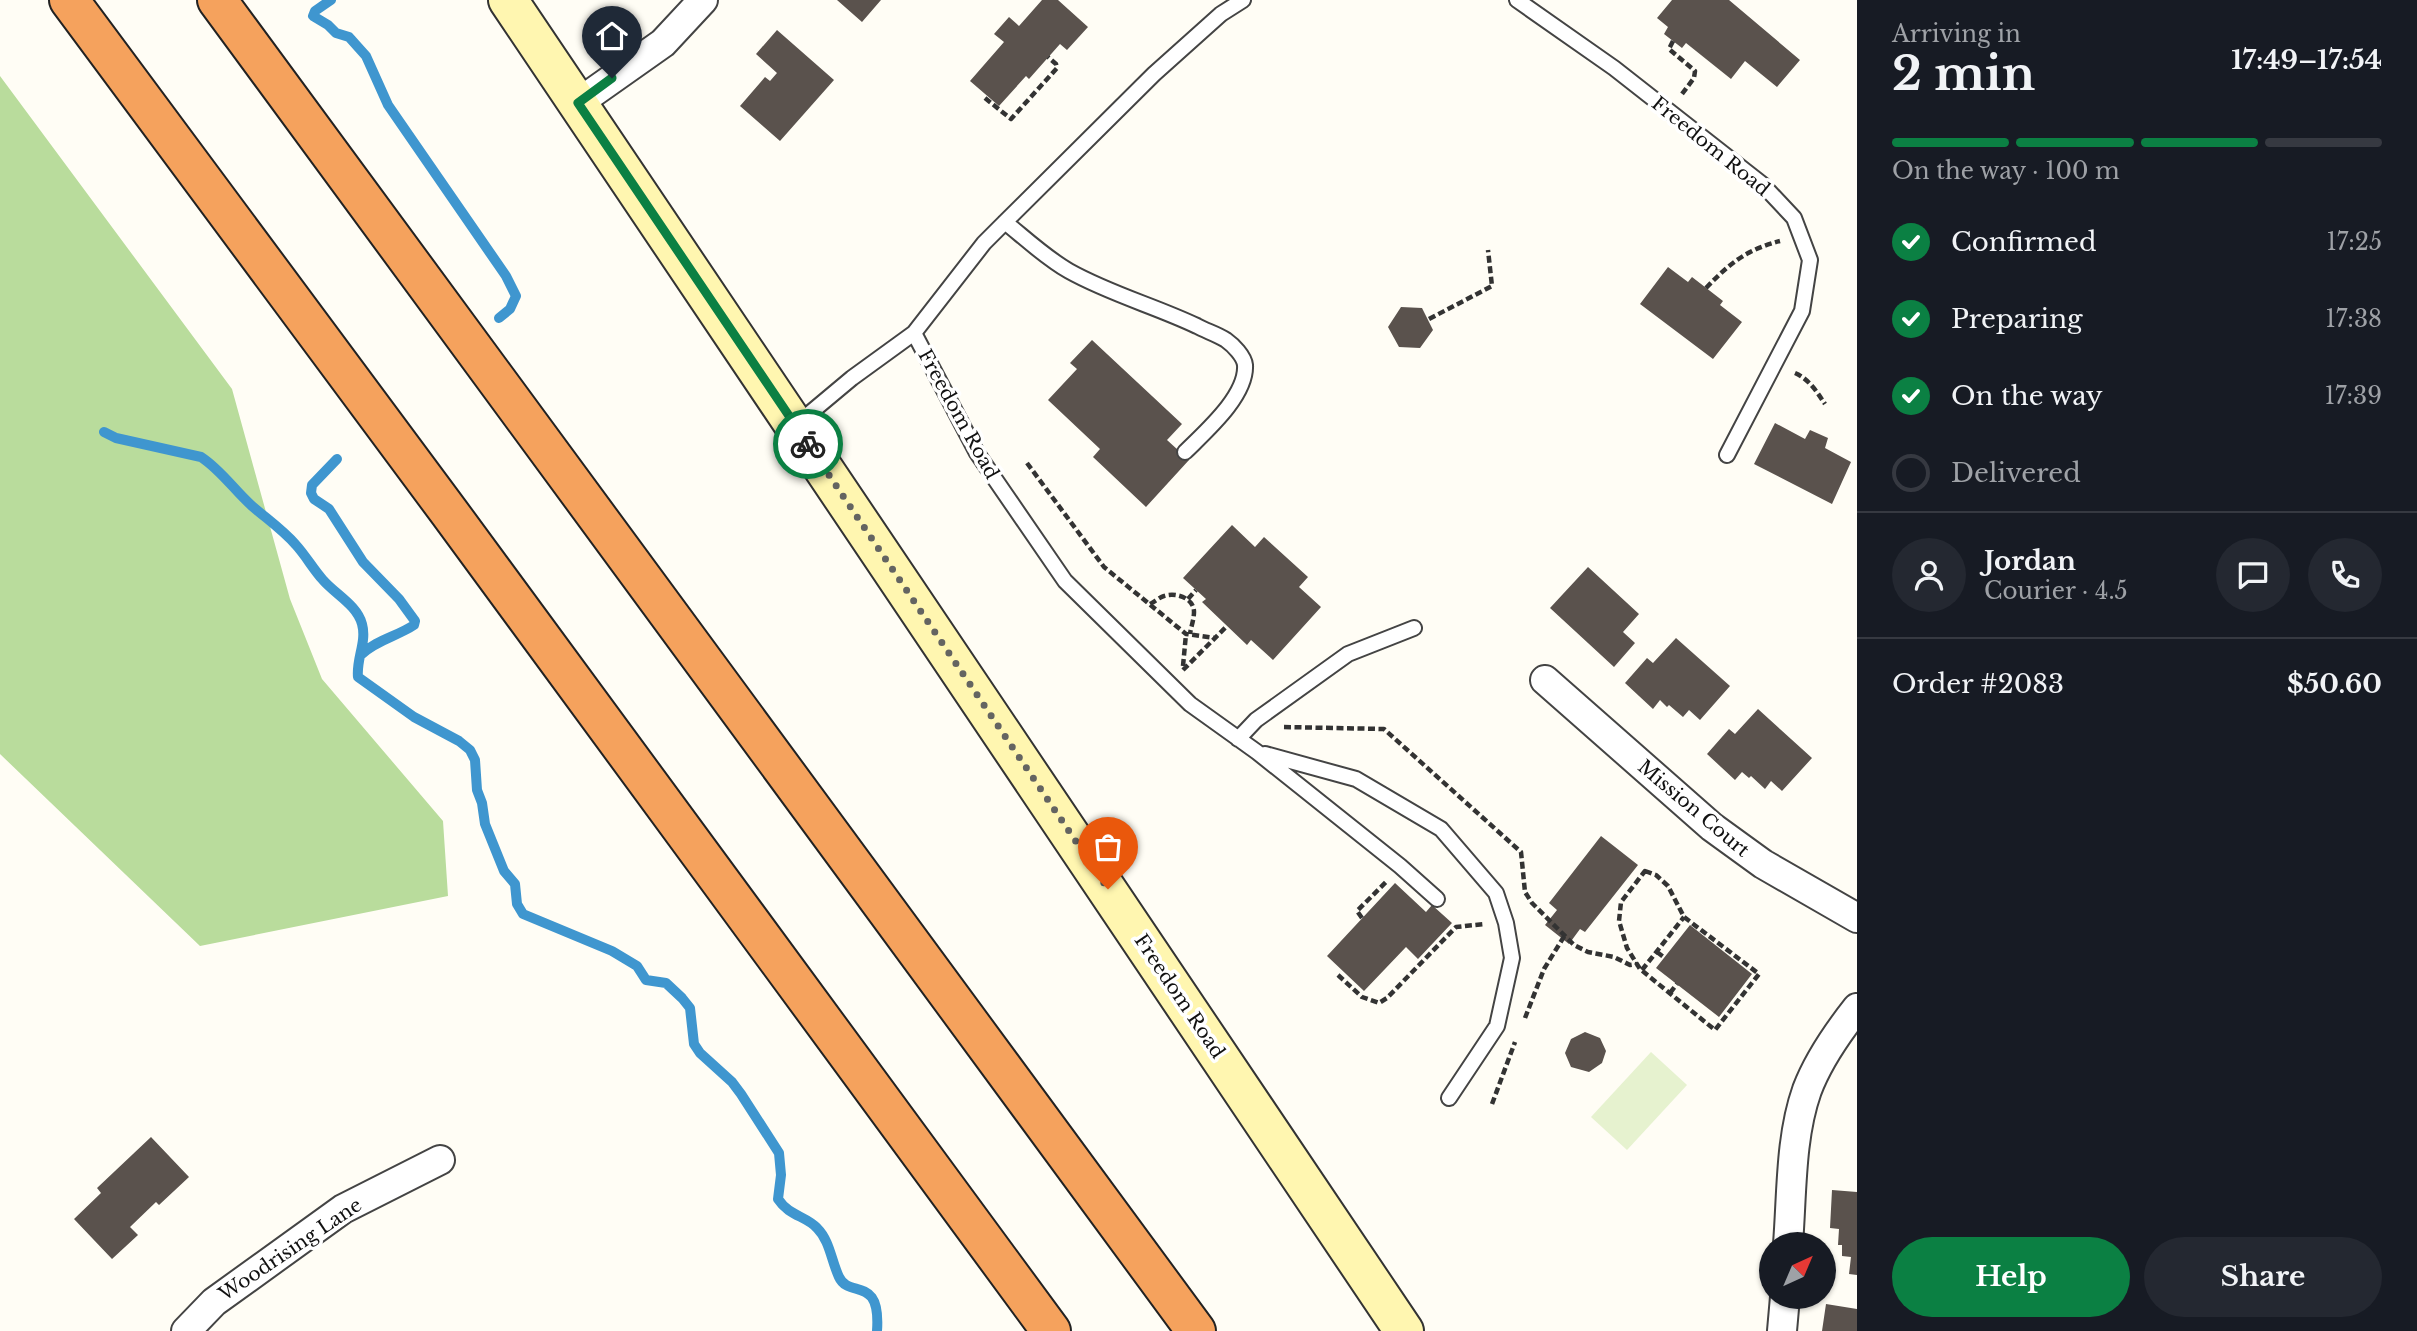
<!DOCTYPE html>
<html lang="en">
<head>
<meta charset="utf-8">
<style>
	body { margin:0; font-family:"Libre Baskerville",serif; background:#242831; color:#f1f3f6; height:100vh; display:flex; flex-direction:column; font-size:26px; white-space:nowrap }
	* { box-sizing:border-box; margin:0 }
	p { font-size:23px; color:#9ea1a6 }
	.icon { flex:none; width:38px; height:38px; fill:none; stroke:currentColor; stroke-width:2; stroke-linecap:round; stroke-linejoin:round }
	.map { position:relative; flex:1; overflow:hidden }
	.side { display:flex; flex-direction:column; background:#171b24; width:560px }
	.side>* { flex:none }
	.needle { width:46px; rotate:44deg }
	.controls { position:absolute; left:1759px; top:1232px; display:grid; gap:14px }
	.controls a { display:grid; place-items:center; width:77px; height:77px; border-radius:50%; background:#171b24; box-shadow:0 2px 5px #0004; font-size:35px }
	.pin { position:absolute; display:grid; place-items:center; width:60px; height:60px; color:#fff; margin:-72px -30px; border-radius:50% 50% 50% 0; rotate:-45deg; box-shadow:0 0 7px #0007 }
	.pin .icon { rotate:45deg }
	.courier { position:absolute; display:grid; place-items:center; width:70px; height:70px; margin:-35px; border:5px solid #0b8043; border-radius:50%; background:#fff; color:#222; box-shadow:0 2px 9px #0007 }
	.head em { font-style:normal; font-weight:700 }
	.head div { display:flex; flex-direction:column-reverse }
	.head { display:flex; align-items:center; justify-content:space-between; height:119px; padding:0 35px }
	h1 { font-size:46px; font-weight:700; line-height:52px }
	.bar { display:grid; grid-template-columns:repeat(4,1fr); gap:10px 7px; align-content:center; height:84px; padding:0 35px }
	.bar i { height:9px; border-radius:5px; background:#363941 }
	.bar .selected { background:#0b8043 }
	.bar p { grid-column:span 4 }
	.line { display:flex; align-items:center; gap:18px; padding:0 35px; border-top:2px solid #363941 }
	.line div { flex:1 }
	.round { display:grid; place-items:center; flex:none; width:74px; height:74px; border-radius:37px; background:#242831 }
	ol { padding:0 35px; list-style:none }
	li { display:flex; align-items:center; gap:21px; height:77px }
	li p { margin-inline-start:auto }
	li .icon { padding:7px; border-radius:50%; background:#0b8043; color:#fff; stroke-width:4 }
	li:last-child { color:#9ea1a6 }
	li i { width:38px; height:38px; border:4px solid #363941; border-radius:50% }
	.cta { display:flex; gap:14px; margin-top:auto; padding:14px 35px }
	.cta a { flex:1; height:80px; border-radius:42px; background:#0b8043; color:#fff; font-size:28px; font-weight:700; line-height:80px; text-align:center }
	.cta a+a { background:#242831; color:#f1f3f6 }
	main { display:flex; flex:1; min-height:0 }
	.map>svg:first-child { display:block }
	.forest { fill:#b9dc9c }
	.pitch { fill:#e6f2cf }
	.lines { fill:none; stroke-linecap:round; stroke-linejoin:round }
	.stream { stroke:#3f96cf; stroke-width:10 }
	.building { fill:#5a524d }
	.lane-casing { stroke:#444; stroke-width:18 }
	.street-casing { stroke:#444; stroke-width:32 }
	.secondary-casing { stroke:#333; stroke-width:42 }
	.highway-casing { stroke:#222; stroke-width:42 }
	.path { stroke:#333; stroke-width:4.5; stroke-dasharray:7 3.5; stroke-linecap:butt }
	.lane { stroke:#fff; stroke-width:14 }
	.street { stroke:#fff; stroke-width:28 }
	.secondary { stroke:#fff6b0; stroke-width:38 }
	.highway { stroke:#f5a25d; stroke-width:38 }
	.done { stroke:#646461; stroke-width:7; stroke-dasharray:0 12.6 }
	.route { stroke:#0b8043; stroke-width:9 }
	.labels { text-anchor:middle; stroke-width:7; stroke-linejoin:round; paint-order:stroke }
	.street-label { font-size:19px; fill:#111; stroke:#fff }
</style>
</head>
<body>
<main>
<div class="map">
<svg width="1857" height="1331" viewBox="0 0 1857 1331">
	<rect width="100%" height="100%" fill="#fffdf5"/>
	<path class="forest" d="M0 76 232 389 290 599 322 679 443 821 448 896 200 946 0 754Z"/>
	<path class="pitch" d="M1651 1052 1687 1085 1627 1150 1591 1117Z"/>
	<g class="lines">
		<path class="stream" d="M331 0 315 11 313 16 328 25 336 33 349 37 366 56 388 105 506 276 516 296 510 309 499 318
			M104 432 116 438 201 457C221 470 234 490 252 506 267 519 283 530 296 545 306 556 313 569 323 580 335 594 357 605 362 624 367 642 356 659 358 677L414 717 459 741 470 750 475 760 477 790 482 803 485 824 504 871 515 884 517 904 523 914 612 951 637 966 646 980 666 983 682 998 690 1008 694 1044 700 1053 732 1082 741 1094 779 1153 781 1175 778 1199C789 1216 806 1216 817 1228 830 1241 831 1260 839 1277 849 1299 881 1274 877 1331
			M337 459 312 485 311 493 314 499 329 509 363 562 399 599 415 621 414 625C398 636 376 640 362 654"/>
	</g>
	<path class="building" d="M837 0H881L862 22Z
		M1042 0H1058L1088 27 1067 50 1060 44 1029 79 1026 76 999 106 970 81 1004 42 994 34 1009 17 1019 26Z
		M1672 0H1729L1800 60 1777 87 1745 61 1731 79 1686 43 1682 48 1664 34 1668 27 1657 18Z
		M777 30 834 80 780 141 740 106 765 77 770 81 777 73 756 54Z
		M1668 267 1688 282 1692 277 1723 301 1720 305 1742 322 1713 359 1640 304Z
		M1401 307 1422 308 1433 330 1420 348 1399 347 1388 327Z
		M1092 340 1182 424 1167 440 1189 460 1146 507 1093 457 1100 449 1048 400 1077 369 1070 363Z
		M1775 423 1805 439 1810 430 1828 438 1825 448 1851 462 1832 504 1754 464Z
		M1232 525 1255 547 1264 537 1308 577 1299 587 1321 607 1273 660 1251 640 1247 645 1202 602 1206 599 1183 578Z
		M1588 567 1639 614 1623 632 1635 643 1614 667 1550 608Z
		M1676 638 1730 686 1700 720 1689 710 1683 717 1669 705 1667 707 1660 700 1653 709 1625 683 1647 658 1653 663Z
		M1758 709 1812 758 1782 791 1771 781 1765 789 1751 776 1749 778 1742 772 1735 780 1707 754 1729 729 1735 734Z
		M1601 836 1638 865 1585 932 1580 929 1569 944 1545 925 1557 910 1549 903Z
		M1395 883 1426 912 1432 905 1452 923 1418 959 1406 947 1364 991 1327 956Z
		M1690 925 1752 974 1719 1017 1656 968Z
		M1585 1032 1600 1038 1606 1051 1602 1063 1589 1072 1571 1067 1565 1053 1571 1039Z
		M151 1137 189 1177 159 1205 156 1202 130 1227 138 1235 112 1259 74 1219 101 1193 97 1188Z
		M1832 1190 1857 1192V1275L1849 1274 1851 1257 1842 1256V1245H1838L1839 1229 1830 1228Z
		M1826 1304 1857 1309V1331H1822Z"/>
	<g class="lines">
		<defs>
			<path id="lane" d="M1517 0 1614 68 1762 184 1794 218 1810 260 1802 311 1727 455
				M1005 222C1026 239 1046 258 1069 271 1110 294 1155 306 1197 326 1206 331 1217 334 1226 340 1233 345 1244 356 1245 365 1247 396 1205 432 1185 452
				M914 333 977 453 1065 581 1190 704 1257 752 1400 866 1437 899
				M797 424 852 378 914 333 984 243 1005 222 1154 74 1221 14 1243 0
				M1238 739 1256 720 1348 654 1414 628
				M1265 754 1356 779 1441 829 1496 893 1506 923 1512 958 1497 1026 1449 1098"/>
			<path id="street" d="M578 103 663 43 703 0
				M1545 680 1712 827 1763 864 1857 918
				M1788 1244C1792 1194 1790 1138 1807 1090 1818 1061 1838 1032 1857 1008
				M186 1331 214 1302 343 1209 440 1160
				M1782 1331 1785 1297"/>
			<path id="secondary" d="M508 0 1404 1331"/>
			<path id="highway" d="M69 0 449 512 1051 1331
				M217 0 1196 1331"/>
		</defs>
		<use href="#lane" class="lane-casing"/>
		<use href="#street" class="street-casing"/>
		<use href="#secondary" class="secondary-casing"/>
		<use href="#highway" class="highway-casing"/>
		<path class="path" d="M1673 41 1669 49 1695 71 1694 78 1682 94
			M985 98 1011 119 1057 68 1056 64 1048 57
			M1706 288C1730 263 1746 250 1780 241
			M1429 319 1492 286 1488 250
			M1795 373C1809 379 1817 392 1825 404
			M1027 463 1104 567 1186 634 1215 638
			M1188 599 1196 590
			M1150 604C1154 602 1160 597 1164 596 1176 592 1194 598 1194 612 1194 619 1191 627 1190 634
			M1183 666 1186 634
			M1183 670 1227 626
			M1284 727 1384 729 1521 852 1525 892 1532 903 1574 945 1588 952 1614 957 1630 965 1637 964
			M1645 871 1656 875 1668 886 1684 917 1759 974 1715 1030 1640 969 1627 948 1619 921 1621 902Z
			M1362 918 1357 911 1387 881
			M1657 952 1665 958
			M1642 970 1684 917
			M1338 975 1362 997 1379 1003 1387 998 1456 927 1485 924
			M1670 993 1677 984
			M1525 1018 1544 969 1565 935
			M1492 1104 1515 1042"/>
		<use href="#lane" class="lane"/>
		<use href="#street" class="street"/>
		<use href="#secondary" class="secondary"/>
		<use href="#highway" class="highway"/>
	</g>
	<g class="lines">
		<path class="done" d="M808 444 1108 889"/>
		<path class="route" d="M612 78 578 103 808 444"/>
	</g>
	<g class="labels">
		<g class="street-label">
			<text transform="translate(1711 146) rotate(39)" y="7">Freedom Road</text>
			<text transform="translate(959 414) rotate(61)" y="7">Freedom Road</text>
			<text transform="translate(1694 808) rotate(40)" y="7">Mission Court</text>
			<text transform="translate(1180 996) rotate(56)" y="7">Freedom Road</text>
			<text transform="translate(290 1249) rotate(-34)" y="7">Woodrising Lane</text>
		</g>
	</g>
</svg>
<div class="controls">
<a><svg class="needle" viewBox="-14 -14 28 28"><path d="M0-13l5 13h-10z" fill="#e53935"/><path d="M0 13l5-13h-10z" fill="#9ea1a6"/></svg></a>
</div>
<div class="pin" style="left:1108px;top:889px;background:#ea580c"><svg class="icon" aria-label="bag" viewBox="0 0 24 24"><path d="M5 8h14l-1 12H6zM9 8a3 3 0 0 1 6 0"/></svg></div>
<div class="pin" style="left:612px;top:78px;background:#1f2937"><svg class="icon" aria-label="home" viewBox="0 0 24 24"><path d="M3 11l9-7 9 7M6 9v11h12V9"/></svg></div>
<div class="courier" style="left:808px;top:444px"><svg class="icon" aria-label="bike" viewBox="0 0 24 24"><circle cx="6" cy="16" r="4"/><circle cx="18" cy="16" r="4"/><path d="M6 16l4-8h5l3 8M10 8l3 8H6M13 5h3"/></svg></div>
</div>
<section class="side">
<div class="head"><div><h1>2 min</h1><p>Arriving in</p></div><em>17:49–17:54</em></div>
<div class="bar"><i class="selected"></i><i class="selected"></i><i class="selected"></i><i></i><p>On the way · 100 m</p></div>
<ol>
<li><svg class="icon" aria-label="check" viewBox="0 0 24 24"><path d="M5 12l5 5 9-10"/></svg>Confirmed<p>17:25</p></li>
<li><svg class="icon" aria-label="check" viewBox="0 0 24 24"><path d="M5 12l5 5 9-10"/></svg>Preparing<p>17:38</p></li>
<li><svg class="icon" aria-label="check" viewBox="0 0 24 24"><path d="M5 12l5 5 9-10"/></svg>On the way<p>17:39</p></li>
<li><i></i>Delivered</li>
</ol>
<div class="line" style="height:126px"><a class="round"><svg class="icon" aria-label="person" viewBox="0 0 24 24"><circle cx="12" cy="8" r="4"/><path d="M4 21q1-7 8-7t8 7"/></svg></a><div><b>Jordan</b><p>Courier · 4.5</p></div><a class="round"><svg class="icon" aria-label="chat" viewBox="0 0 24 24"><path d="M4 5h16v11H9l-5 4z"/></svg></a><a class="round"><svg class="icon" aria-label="phone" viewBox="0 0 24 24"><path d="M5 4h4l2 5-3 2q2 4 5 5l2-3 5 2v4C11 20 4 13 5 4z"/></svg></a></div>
<div class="line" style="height:91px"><div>Order #2083</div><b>$50.60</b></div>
<div class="cta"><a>Help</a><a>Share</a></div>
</section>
</main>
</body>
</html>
